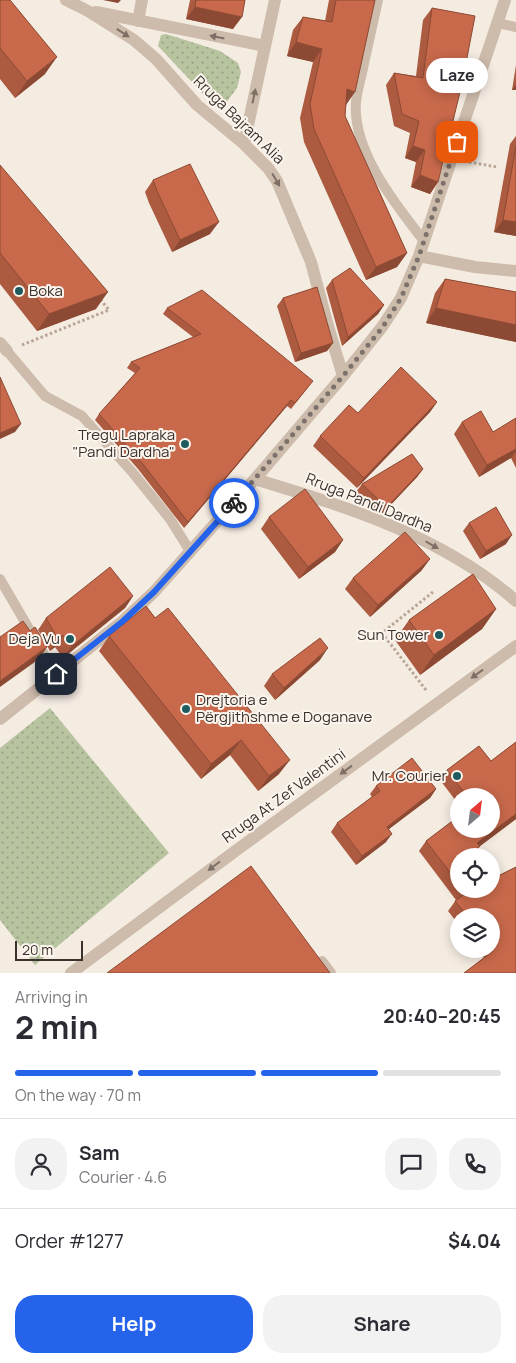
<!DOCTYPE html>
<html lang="en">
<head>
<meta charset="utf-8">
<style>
	body { margin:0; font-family:Manrope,sans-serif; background:#f2f2f3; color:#2b2b33; height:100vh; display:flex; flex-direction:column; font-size:19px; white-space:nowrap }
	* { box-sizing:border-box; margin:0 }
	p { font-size:16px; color:#7c7c81 }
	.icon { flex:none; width:28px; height:28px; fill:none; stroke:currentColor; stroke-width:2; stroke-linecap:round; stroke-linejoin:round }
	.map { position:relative; height:973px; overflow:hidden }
	.side { display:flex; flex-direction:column; background:#fff; flex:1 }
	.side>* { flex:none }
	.needle { width:32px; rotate:28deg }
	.fabs { position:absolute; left:450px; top:788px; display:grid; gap:10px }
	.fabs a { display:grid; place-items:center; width:50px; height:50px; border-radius:50%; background:#fff; box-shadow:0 2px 12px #0003; font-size:25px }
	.scale { position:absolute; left:15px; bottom:12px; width:68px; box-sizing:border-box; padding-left:5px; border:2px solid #3b302b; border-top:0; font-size:14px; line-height:18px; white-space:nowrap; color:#3b302b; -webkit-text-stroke:4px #fbf5ee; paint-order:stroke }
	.pin { position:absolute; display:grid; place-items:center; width:42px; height:42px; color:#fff; margin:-21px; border-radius:10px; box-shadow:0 2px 8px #0006 }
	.courier { position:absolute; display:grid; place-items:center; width:50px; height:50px; margin:-25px; border:4px solid #2563eb; border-radius:50%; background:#fff; color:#222; box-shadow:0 1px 6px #0007 }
	.bubble { position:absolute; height:35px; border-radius:18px; background:#fff; box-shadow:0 2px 12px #0003; font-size:16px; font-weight:700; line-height:35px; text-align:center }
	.head em { font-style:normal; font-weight:700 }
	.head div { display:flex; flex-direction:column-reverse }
	.head { display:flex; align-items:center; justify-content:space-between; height:85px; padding:0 15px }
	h1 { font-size:32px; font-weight:700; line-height:38px }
	.bar { display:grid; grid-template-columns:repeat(4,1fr); gap:8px 5px; align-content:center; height:60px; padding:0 15px }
	.bar i { height:6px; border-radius:4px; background:#e1e1e2 }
	.bar .selected { background:#2563eb }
	.bar p { grid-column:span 4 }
	.line { display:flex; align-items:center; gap:12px; padding:0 15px; border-top:1px solid #e1e1e2 }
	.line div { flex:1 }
	.round { display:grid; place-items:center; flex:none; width:52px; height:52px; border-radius:20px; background:#f2f2f3 }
	.action { display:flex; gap:10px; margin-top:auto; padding:10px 15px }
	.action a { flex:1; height:58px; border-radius:20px; background:#2563eb; color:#fff; font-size:20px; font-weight:700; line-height:58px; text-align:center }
	.action a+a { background:#f2f2f3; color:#2b2b33 }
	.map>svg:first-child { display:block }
	.park { fill:url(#park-dots) }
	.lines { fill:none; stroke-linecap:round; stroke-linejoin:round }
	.path { stroke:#b9a596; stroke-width:3; stroke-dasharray:2.5 2.5; stroke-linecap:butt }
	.service { stroke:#cdbbac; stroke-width:10 }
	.minor { stroke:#cdbbac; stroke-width:12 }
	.wall { fill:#ac5a40 }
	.shaded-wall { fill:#8c4a34 }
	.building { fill:#c8694b; stroke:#8c4a34 }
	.oneway { fill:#7d6f65 }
	.done { stroke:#7c716b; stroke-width:5; stroke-dasharray:0 9 }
	.route { stroke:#2563eb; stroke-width:6 }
	.poi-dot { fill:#1f5a5e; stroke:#fbf5ee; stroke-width:2 }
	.labels { text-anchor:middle; stroke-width:4; stroke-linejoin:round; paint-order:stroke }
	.street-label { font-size:15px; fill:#3b302b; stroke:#fbf5ee }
	.poi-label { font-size:15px; fill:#3b302b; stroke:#fbf5ee; text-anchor:end }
</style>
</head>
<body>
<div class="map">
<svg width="516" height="973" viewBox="0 0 516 973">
	<defs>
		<pattern id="park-dots" width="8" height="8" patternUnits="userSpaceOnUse" patternTransform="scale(1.25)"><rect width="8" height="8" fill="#b8c4a0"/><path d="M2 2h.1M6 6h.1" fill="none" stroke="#97a083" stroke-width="1.8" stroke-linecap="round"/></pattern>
	</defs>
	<rect width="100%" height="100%" fill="#f4ebe1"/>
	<path class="park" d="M166 34 220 51 238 63 241 72 237 88 225 104H218L207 98 158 46 161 35Z
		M50 708 169 853 35 965 0 920V748Z"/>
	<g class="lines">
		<path class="path" d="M469 162 497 167
			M22 345 109 310 100 299
			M426 690 382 633 433 592"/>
		<path class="service" d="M378 0C373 23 368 45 363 68 361 79 357 91 356 102 352 151 396 205 424 241
			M497 23 516 27
			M7 351 45 396 82 416 133 473 170 519 190 551
			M0 579 56 675
			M322 961 331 973"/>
		<path class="minor" d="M66 0 88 11 134 40 156 59 197 105 244 144 268 168 277 181 311 262 328 326 343 376
			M96 12 265 46
			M138 21 142 0
			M244 144 275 0
			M419 256 475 267 516 271
			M0 343 7 351
			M255 479C347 507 443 536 516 601
			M0 719 123 621 154 592 255 479 343 376 382 327 401 298 419 256 505 0
			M71 973 234 852 516 646"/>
	</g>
	<path class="wall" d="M0 0 45 74 15 98 0 79Z
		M190 0H245L233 29 186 19Z
		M329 0H375L346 105 345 116 407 253 397 267 366 280 304 142 300 118 313 62 287 56 293 30 303 17 325 21Z
		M432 8 438 182 430 194 411 187 416 162 405 158 410 133 394 126 386 85 394 73 416 76 423 20Z
		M516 65V90H512Z
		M516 136V236L494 232 510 144Z
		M0 165 96 309 37 331 0 284Z
		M153 180 210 234 172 252 149 203 145 192Z
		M445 279 516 292V342L426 323 435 293Z
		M332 280 384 305 378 314 342 346 326 288Z
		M283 298 333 343 327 351 295 362 277 306Z
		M167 308 309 386 291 409 287 406 184 528 138 469 95 420 99 414 135 373 127 368 131 362 193 337 163 314Z
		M437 402 430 412 357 488 313 446 320 436 358 413Z
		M516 418V468L511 458 479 477 454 434 462 422 493 432Z
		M423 469 417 477 383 513 375 510 356 492 362 484Z
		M269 517 343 540 335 552 299 579 261 529Z
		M469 523 506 544 480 559 463 531Z
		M430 559 421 571 370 617 345 589 353 578Z
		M133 596 125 608 63 658 55 647 50 651 38 630 46 618Z
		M146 606 279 774 258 791 230 755 201 779 99 651 109 636Z
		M496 609 482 629 420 675 395 640 409 620Z
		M320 660 275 700 264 686 272 674Z
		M516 742V819L480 846 475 853 478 856H459V889H491V874L494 878 516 867V973H464L484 958 477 949H491V916H459V925L448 911 456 900 419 851 426 841 459 816V829H491V796H459V805L440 780 447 770 479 746 491 761Z
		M376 786 436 789 430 798 389 829 386 842 356 865 331 832 337 823 372 797 370 794Z"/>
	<path class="shaded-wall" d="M103 0H121L118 3Z
		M195 7 242 17 233 29 186 19Z
		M296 42 322 49 313 62 287 56Z
		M57 57 45 74 15 98 27 81Z
		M516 84V90H512Z
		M347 89 355 92 346 105Z
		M413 146 425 150 416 162 405 158Z
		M420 175 438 182 430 194 411 187Z
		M503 220 516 222V236L494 232Z
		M219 222 210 234 172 252 180 240Z
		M407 253 397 267 366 280 376 267Z
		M108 292 96 309 37 331 49 314Z
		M384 305 378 314 342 346 348 337Z
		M436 308 516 325V342L426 323Z
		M333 343 327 351 295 362 301 353Z
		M291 400 287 406 184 528 188 522Z
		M437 402 430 412 357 488 364 478Z
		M21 424 15 432 0 439V433Z
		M516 449V451L511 458 479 477 487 465Z
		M423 469 417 477 383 513 375 510 381 502Z
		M512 535 506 544 480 559 486 551Z
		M343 540 335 552 299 579 308 567Z
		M430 559 421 571 370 617 378 605Z
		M133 596 125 608 63 658 72 646Z
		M496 609 482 629 420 675 434 655Z
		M63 635 55 647 50 651 58 639Z
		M47 647 39 659 0 687V681Z
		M328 648 320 660 275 700 284 688Z
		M241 740 230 755 201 779 211 764Z
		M290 760 279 774 258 791 269 776Z
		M436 789 430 798 381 835 387 827Z
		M516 814V819L480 846 473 856H470L477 843Z
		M392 834 386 842 356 865 362 856Z"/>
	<path class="building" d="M0 0H10L57 57 27 81 0 48Z
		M196 0H245L242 17 195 7Z
		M336 0H375L355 92 347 89 345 116 407 253 376 267 314 129 310 104 322 49 296 42 303 17 332 22Z
		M432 8 475 16 462 84 438 182 420 175 425 150 413 146 419 121 402 114 394 73 423 78Z
		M516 146V222L503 220Z
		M190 164 219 222 180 240 157 191 153 180Z
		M0 165 108 292 49 314 0 253Z
		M350 268 384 305 348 337 332 280Z
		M445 279 516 292V325L436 308Z
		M317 287 333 343 301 353 283 298Z
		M202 290 313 381 295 403 291 400 188 522 142 463 99 414 140 368 131 362 201 334 167 308Z
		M401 367 437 402 364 478 320 436 349 405 358 413Z
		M0 377 21 424 0 433Z
		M481 411 493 432 516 418V449L487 465 462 422Z
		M412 454 423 469 389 505 381 502 362 484Z
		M305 489 343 540 308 567 269 517Z
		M496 507 512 535 486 551 469 523Z
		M405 532 430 559 378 605 353 578Z
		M110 567 133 596 72 646 63 635 58 639 46 618Z
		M473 574 496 609 434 655 409 620Z
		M146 606 155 618 168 608 290 760 269 776 241 740 211 764 109 636Z
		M23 621 30 631 35 627 47 647 0 681V637Z
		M320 638 328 648 284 688 272 674Z
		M516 742V814L477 843 480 846 474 851 478 856H459V884L426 841 459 816V829H491V796H467L447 770 479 746 491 761Z
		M412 758 436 789 387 827 392 834 362 856 337 823 380 791 376 786Z
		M251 866 330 973H107Z
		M516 867V972L515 973H464L493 951 491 948V916H467L455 901 466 893 463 889H491V874L494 878Z"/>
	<defs><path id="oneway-solid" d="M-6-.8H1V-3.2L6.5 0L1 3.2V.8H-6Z" transform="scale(1.25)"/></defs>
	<g class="oneway">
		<use href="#oneway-solid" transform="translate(123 33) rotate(33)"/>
		<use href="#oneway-solid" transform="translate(217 37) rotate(-169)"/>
		<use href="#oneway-solid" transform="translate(254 96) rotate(-78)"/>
		<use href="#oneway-solid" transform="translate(276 180) rotate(60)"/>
		<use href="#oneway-solid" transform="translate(432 545) rotate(30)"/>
		<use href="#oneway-solid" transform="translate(477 674) rotate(144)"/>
		<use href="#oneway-solid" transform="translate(346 770) rotate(144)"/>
		<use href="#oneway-solid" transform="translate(214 866) rotate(143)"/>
	</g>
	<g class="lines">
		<path class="done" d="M234 503 343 376 382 328 401 298 419 256 457 142"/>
		<path class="route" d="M56 674 123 621 154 592 234 503"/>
	</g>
	<g class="poi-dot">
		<circle cx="19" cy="291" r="5"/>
		<circle cx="185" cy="444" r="5"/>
		<circle cx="439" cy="635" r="5"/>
		<circle cx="70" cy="639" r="5"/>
		<circle cx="186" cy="709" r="5"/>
		<circle cx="457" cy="776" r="5"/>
	</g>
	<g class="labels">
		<g class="street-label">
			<text transform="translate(239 120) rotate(44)" y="5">Rruga Bajram Alia</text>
			<text transform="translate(369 503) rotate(22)" y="5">Rruga Pandi Dardha</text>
			<text transform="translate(284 796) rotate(-36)" y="5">Rruga At Zef Valentini</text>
		</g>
		<g class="poi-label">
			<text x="29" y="296" text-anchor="start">Boka</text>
			<text x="175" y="440">Tregu Lapraka<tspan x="175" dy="17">"Pandi Dardha"</tspan></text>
			<text x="429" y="640">Sun Tower</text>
			<text x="60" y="644">Deja Vu</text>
			<text x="196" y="705" text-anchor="start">Drejtoria e<tspan x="196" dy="17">Përgjithshme e Doganave</tspan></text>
			<text x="447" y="781">Mr. Courier</text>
		</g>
	</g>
</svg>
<div class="fabs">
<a><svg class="needle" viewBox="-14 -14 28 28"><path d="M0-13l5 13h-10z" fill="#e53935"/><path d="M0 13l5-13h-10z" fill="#7c7c81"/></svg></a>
<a><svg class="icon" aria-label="locate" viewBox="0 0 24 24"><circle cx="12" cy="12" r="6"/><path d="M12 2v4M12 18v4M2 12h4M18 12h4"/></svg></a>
<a><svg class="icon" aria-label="layers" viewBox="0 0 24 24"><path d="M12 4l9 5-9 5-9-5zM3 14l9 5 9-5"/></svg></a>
</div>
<div class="scale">20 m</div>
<div class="pin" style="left:457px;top:142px;background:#ea580c"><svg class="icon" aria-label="bag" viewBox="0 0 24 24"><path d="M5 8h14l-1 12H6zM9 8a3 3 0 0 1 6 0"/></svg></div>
<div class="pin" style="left:56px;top:674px;background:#1f2937"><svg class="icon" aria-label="home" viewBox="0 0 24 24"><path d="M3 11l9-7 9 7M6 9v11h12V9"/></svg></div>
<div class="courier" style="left:234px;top:503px"><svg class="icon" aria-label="bike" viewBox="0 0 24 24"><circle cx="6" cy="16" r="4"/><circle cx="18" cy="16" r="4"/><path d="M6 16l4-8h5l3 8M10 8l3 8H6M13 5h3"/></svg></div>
<div class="bubble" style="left:426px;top:58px;width:62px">Laze</div>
</div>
<section class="side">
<div class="head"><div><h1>2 min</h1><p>Arriving in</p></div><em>20:40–20:45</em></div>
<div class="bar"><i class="selected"></i><i class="selected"></i><i class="selected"></i><i></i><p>On the way · 70 m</p></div>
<div class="line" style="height:90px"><a class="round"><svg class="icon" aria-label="person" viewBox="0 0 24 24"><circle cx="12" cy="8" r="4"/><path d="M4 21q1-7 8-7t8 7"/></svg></a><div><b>Sam</b><p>Courier · 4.6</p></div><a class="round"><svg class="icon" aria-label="chat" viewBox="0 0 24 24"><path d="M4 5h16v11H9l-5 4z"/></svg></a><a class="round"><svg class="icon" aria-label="phone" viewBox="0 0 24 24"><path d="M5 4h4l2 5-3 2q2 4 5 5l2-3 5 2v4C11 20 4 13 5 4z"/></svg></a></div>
<div class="line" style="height:65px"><div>Order #1277</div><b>$4.04</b></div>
<div class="action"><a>Help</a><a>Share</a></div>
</section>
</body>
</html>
